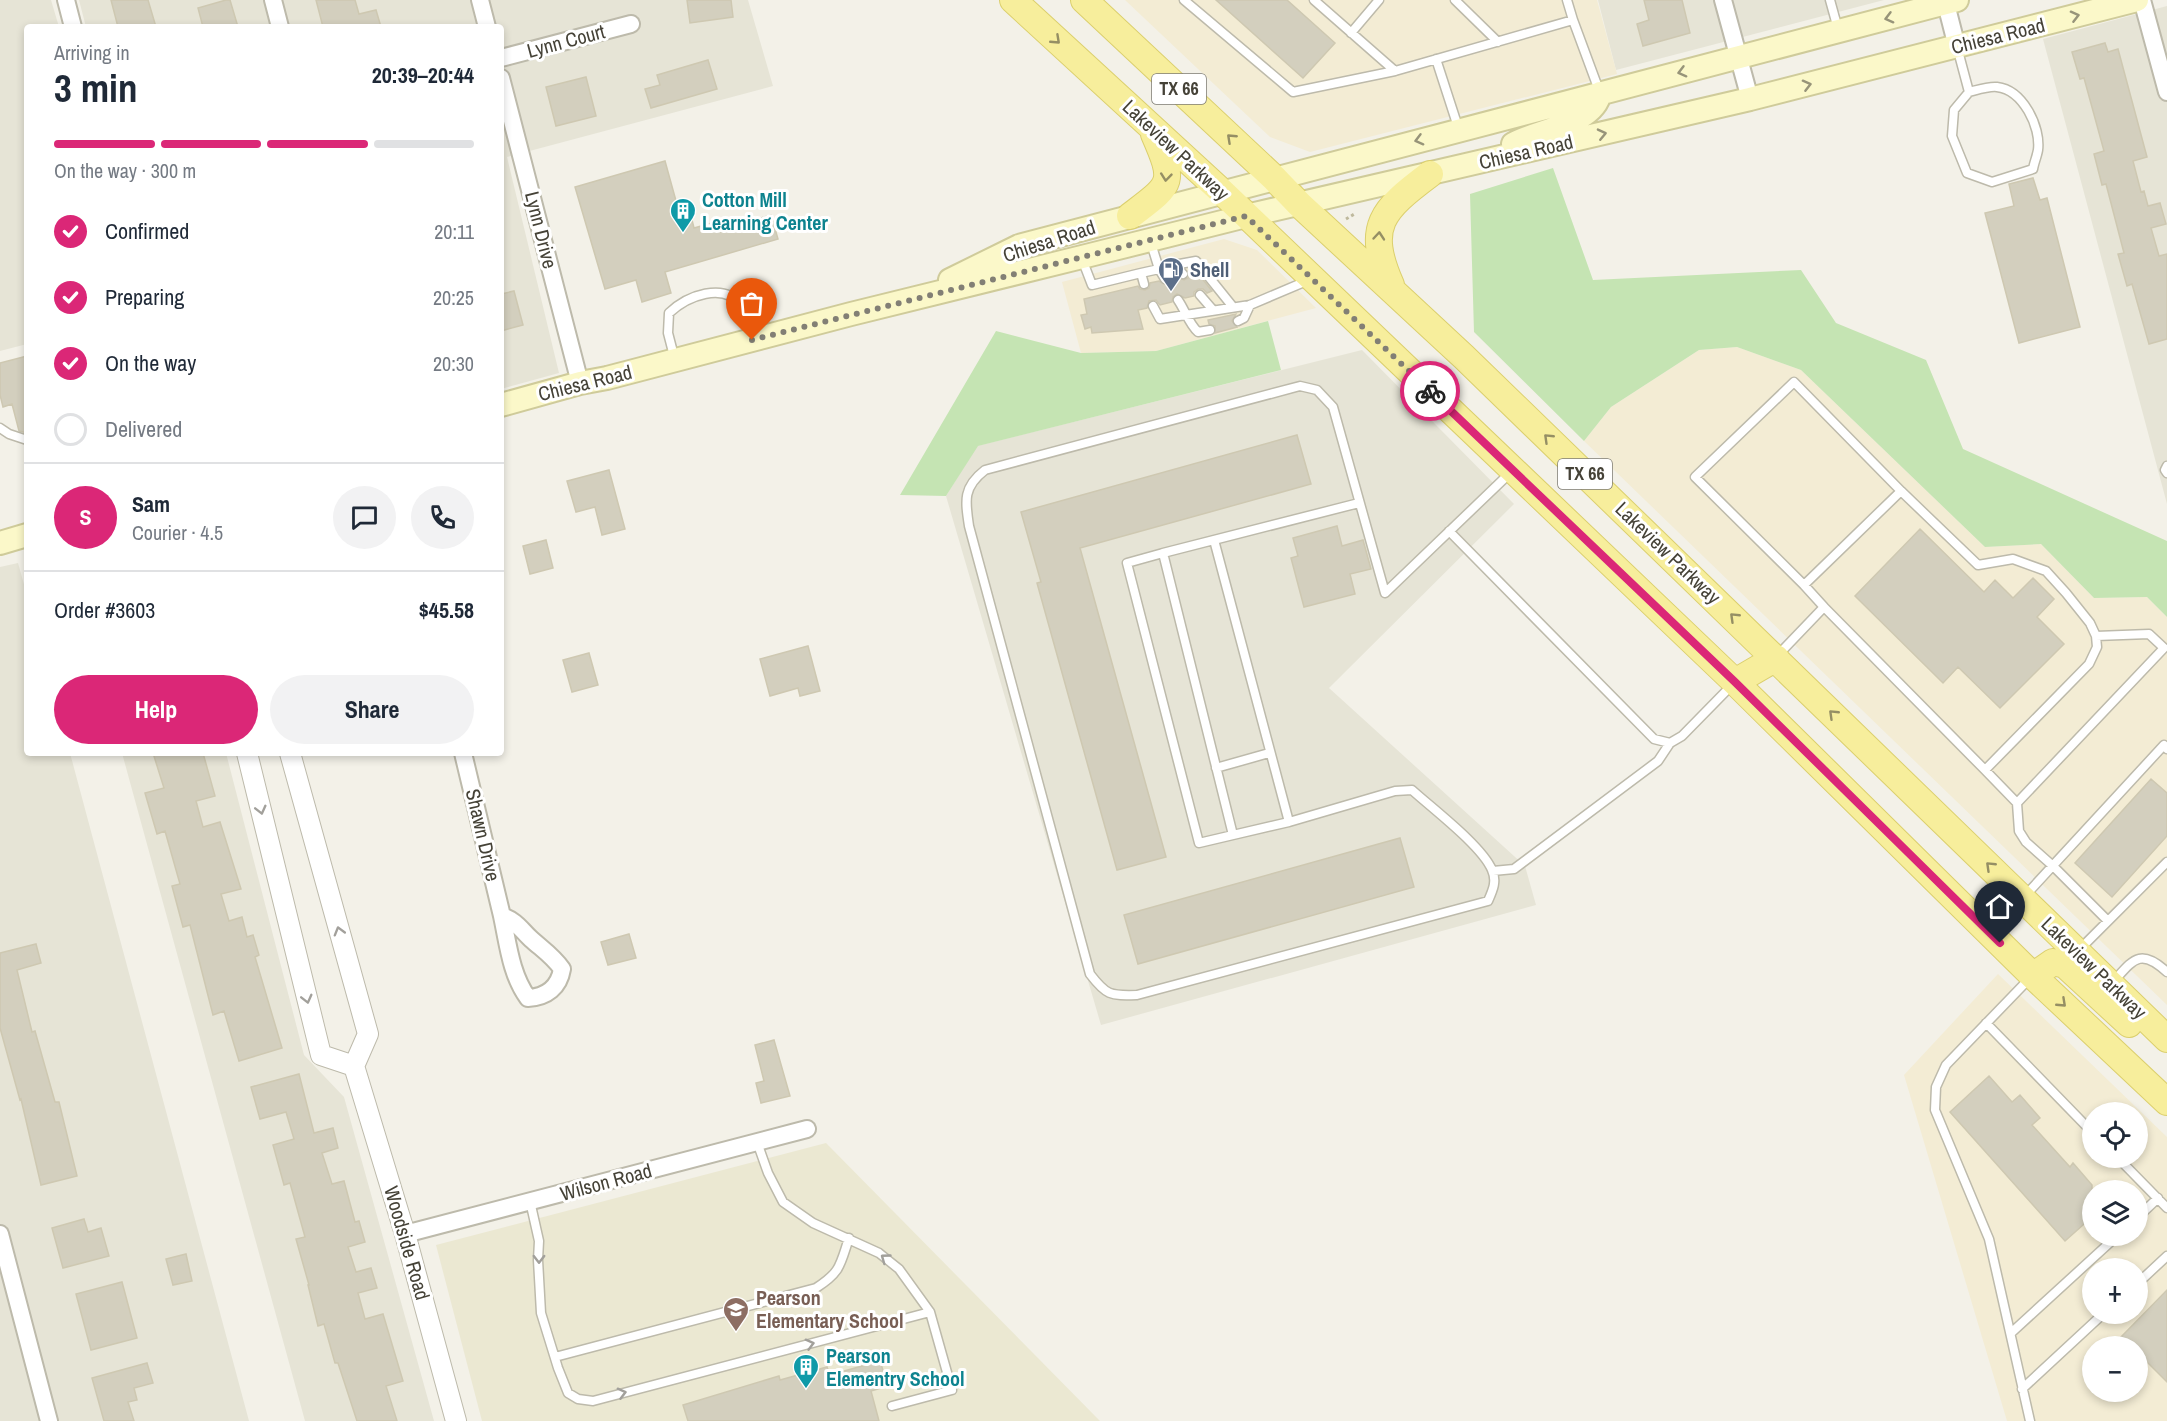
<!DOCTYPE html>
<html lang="en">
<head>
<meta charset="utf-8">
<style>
	body { margin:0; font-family:"Archivo Narrow",sans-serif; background:#f2f2f3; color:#1f2937; height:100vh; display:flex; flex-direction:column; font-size:22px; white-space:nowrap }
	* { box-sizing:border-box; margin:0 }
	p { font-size:20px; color:#747a83 }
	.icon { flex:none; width:33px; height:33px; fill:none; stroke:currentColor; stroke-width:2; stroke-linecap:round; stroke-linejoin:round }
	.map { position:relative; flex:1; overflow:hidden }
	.side { position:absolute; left:24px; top:24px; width:480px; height:732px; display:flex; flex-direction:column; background:#fff; border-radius:6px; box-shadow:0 3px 9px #0003 }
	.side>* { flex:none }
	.controls { position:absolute; left:2082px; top:1102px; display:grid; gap:12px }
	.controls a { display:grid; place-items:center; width:66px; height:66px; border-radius:50%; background:#fff; box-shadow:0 3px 9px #0003; font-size:30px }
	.pin { position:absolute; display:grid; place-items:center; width:51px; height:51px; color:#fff; margin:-62px -26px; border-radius:50% 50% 50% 0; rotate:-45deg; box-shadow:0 0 6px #0007 }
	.pin .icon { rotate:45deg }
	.courier { position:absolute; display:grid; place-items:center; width:60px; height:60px; margin:-30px; border:4px solid #db2777; border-radius:50%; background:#fff; color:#222; box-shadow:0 2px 8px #0007 }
	.summary em { font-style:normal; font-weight:700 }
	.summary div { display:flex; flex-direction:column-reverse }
	.summary { display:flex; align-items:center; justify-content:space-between; height:102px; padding:0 30px }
	h1 { font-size:39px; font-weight:700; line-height:45px }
	.bar { display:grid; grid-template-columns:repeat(4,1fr); gap:9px 6px; align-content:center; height:72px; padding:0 30px }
	.bar i { height:8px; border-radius:4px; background:#e0e1e3 }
	.bar .selected { background:#db2777 }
	.bar p { grid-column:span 4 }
	.line { display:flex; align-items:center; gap:15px; padding:0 30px; border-top:2px solid #e0e1e3 }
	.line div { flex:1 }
	.round { display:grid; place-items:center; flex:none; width:63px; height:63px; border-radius:32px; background:#f2f2f3 }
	ol { padding:0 30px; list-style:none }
	li { display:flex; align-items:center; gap:18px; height:66px }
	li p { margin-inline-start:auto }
	li .icon { padding:6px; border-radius:50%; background:#db2777; color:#fff; stroke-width:4 }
	li:last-child { color:#747a83 }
	li i { width:33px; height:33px; border:3px solid #e0e1e3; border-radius:50% }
	.primary-button { display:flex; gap:12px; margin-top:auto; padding:12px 30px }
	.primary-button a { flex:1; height:69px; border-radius:36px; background:#db2777; color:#fff; font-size:24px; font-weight:700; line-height:69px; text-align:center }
	.primary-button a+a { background:#f2f2f3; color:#1f2937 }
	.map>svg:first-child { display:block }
	.residential { fill:#e6e4d6 }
	.commercial { fill:#f3ecd4; fill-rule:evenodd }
	.education { fill:#ebe8d2 }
	.green { fill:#c5e4b3 }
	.building { fill:#d3cfbe; stroke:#cec8b1; stroke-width:1.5 }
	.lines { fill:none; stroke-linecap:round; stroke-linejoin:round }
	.service-casing { stroke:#bdbaab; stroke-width:11 }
	.minor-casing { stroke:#bdbaab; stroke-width:20 }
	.tertiary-casing { stroke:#bdbaab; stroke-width:22 }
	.secondary-casing { stroke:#cfcb9a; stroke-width:26 }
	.primary-casing { stroke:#dbcf6d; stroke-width:28 }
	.path { stroke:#beb99d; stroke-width:3; stroke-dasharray:3 3; stroke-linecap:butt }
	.service { stroke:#fff; stroke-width:8 }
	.minor { stroke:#fff; stroke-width:16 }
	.tertiary { stroke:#fff; stroke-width:20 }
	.secondary { stroke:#fbf8c9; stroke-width:22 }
	.primary { stroke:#f7ee9c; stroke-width:26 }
	.oneway { stroke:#979479 }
	.oneway2 { stroke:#958f64 }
	.oneway3 { stroke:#a2a09b }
	.done { stroke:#827f75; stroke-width:6; stroke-dasharray:0 10.8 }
	.route { stroke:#db2777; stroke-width:8 }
	.labels { text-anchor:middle; stroke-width:6; stroke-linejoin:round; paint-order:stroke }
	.shield { fill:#fff; stroke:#7d7b73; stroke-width:1.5 }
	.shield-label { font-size:18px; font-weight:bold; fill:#454237 }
	.street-label { font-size:20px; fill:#454237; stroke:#fff }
	.culture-label { font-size:20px; font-weight:bold; fill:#0d838f; stroke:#fff; text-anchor:start }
	.service-label { font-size:20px; font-weight:bold; fill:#4e5e75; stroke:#fff; text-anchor:start }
	.education-label { font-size:20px; font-weight:bold; fill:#785e54; stroke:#fff; text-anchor:start }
</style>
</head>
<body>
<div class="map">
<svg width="2167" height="1421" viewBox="0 0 2167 1421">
	<rect width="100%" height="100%" fill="#f3f1e8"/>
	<path class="residential" d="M0 0H51L59 27H27V344L0 351Z
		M79 0H748L773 86 507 157 559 373 501 389V27H86Z
		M1598 0H1884L1616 70Z
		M2167 6V504L2043 39Z
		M1362 350 1514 504 1329 688 1525 866 1536 905 1101 1025 946 496 977 446Z
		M18 563 27 595V753H70L249 1421H0V567Z
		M122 753H226L304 1055 344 1097 434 1421H305Z"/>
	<path class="commercial" d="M1125 0H1597L1617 74 1310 152 1270 137Z
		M1224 239 1257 250 1316 308 1156 351 1081 353 1062 282Z
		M1737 347 1801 370 1985 547 2041 544 2094 598 2147 597 2167 617V1005L1584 441 1611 407 1699 350Z
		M1998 974 2167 1137V1421H2007L1904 1075ZM2092 1113H2138V1158H2092ZM2092 1191H2138V1236H2092ZM2092 1269H2138V1314H2092ZM2092 1347H2138V1392H2092Z"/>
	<path class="education" d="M826 1143 1100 1421H482L436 1245Z"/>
	<path class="green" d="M1553 168 1593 280 1801 270 1836 323 1926 360 1963 449 2167 541V617L2147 597 2094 598 2041 544 1985 547 1801 370 1737 347 1699 350 1611 407 1584 441 1474 332 1470 194Z
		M1268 321 1281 370 978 446 946 496 900 495 996 331 1081 353 1156 351Z"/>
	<path class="building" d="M111 0H148L156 27H118Z
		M226 0H230L238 27H203L198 8Z
		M316 0H355L359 14 376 10 381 27H323Z
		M687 0H731L733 17 690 23Z
		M1216 0H1287L1335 43 1303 78Z
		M1644 0H1682L1690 33 1643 46 1637 24 1649 20Z
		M2105 43 2108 52 2118 49 2147 157 2133 161 2141 192 2144 191 2148 206 2160 203 2166 224 2151 228 2159 256 2167 254V339L2149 344 2132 284 2127 286 2118 254 2124 253 2106 184 2102 185 2094 154 2104 151 2084 78 2080 79 2072 52Z
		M708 60 717 89 651 108 645 89 660 85 657 75Z
		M586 77 596 116 556 126 546 87Z
		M665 161 681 219 691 216 694 228 719 221 721 230 771 215 778 239 665 272 671 293 642 302 636 280 605 289 575 187Z
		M2033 178 2040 200 2047 198 2080 327 2019 343 1985 213 2014 206 2009 184Z
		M1196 271 1212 291 1207 293 1203 289H1198L1194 292V296L1185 298 1177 294 1173 297 1172 302 1160 305 1156 300 1149 301 1147 308 1138 310 1143 329 1092 333 1091 327 1085 329 1081 315 1087 314 1084 299 1138 286 1140 289 1145 290 1149 288 1150 283 1159 281 1166 285 1170 283 1171 278 1176 276 1184 280 1188 278 1189 273Z
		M514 291 523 325 501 331V294Z
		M1236 314 1232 321 1237 327 1215 333V326L1209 324 1208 320Z
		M27 356V433L19 431 12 404 3 407 0 395V363Z
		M1297 435 1311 484 1080 548 1166 857 1117 870 1037 583 1041 582 1021 512Z
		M609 470 625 529 602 535 595 507 576 512 567 481Z
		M1337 526 1342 546 1363 540 1371 569 1350 574 1355 594 1304 607 1291 558 1298 556 1293 538Z
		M1920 529 1984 592 1995 580 2013 598 2033 578 2054 599 2037 617 2064 644 2000 708 1958 667 1943 683 1855 596Z
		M546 540 553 568 530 574 523 546Z
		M808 646 820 691 800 696 798 688 770 696 760 659Z
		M589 653 598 685 572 692 563 660Z
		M153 753H203L215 796 196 801 203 827 220 822 241 889 221 894 229 921 242 917 247 937 253 935 259 955 255 957 282 1048 239 1061 224 1011 213 1015 190 925 183 927 172 886 180 884 165 831 157 834 145 793 164 788Z
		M2151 779 2167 793V836L2112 897 2075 863Z
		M1400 838 1414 887 1138 964 1124 915Z
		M629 934 636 958 608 965 601 942Z
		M36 944 41 963 17 970 32 1032 35 1031 55 1102H59L77 1176 41 1185 21 1099 20 1100 0 1028V953Z
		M774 1040 790 1096 761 1103 756 1083 764 1081 755 1045Z
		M299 1074 314 1133 333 1128 338 1148 322 1153 332 1184 344 1181 355 1222 359 1221 365 1242 348 1247 356 1272 371 1268 377 1288 358 1293 365 1319 383 1314 403 1381 386 1386 397 1421H357L338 1363H335L324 1324 318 1326 308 1285H309L296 1239 305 1237 290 1183 284 1185 273 1145 294 1139 286 1112 260 1119 251 1087Z
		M1989 1076 2012 1102 2020 1095 2040 1118 2032 1125 2070 1167 2073 1163 2092 1185V1217L2065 1241 1950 1112Z
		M84 1219 88 1232 101 1228 109 1256 63 1268 52 1228Z
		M186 1254 192 1281 173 1285 166 1259Z
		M122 1282 137 1338 91 1350 76 1294Z
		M2167 1290V1382L2138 1353V1347H2132L2121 1337Z
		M880 1361 888 1386 871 1391 879 1421H688L683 1405 779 1376 780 1380 827 1367 830 1375Z
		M147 1363 153 1383 134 1388 137 1400 128 1402 134 1421H104L92 1378Z"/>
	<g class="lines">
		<defs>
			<path id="service" d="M1184 0 1293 92 1395 71
				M1314 0 1395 71 1573 20 1600 93
				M1455 0 1498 42
				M1567 0 1573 20
				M1830 0 1838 29
				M1351 33 1379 0
				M1957 47 1969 92 1954 110 1952 136 1967 173 1992 182 2033 169C2034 163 2037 156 2038 150 2041 127 2023 90 1997 87 1989 86 1977 90 1969 92
				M1436 59 1459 130
				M1150 240 1159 269 1174 265 1183 274
				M1082 259 1092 285 1141 273
				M1174 265 1196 261 1233 307
				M1144 284 1141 273 1159 269 1165 279
				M1200 295 1213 310
				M1178 300C1185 310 1189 324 1198 332L1210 330
				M1153 306 1160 319 1250 305 1309 280
				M1238 321 1244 318 1250 305
				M675 360 668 333 669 313C687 296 724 281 742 306 748 314 749 328 752 338
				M0 428 9 434 27 440
				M2167 466 2165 470 2167 473
				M1359 503 1163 553 1233 835 1289 822 1395 791 1412 790C1433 809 1482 846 1492 870 1497 881 1493 890 1488 901L1137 995C1110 996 1106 995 1090 974L969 526C965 500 963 487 985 470L1300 386 1317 390 1333 407 1385 593 1510 473
				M1449 531 1654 739 1670 743 1682 736 1733 684
				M1214 540 1289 822
				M1163 553 1127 563 1199 843 1233 835
				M1804 585 1695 477 1794 382 1901 491
				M1824 607 1985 770
				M1778 655 1824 607 1804 585 1901 491 1978 565 2013 559 2046 571 2066 593 2090 623 2096 636 2097 647 2089 664 1985 770 2017 803 2019 831 2026 842 2053 866 2108 921
				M1216 768 1269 753
				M2017 803 2164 648 2149 634 2096 636
				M1493 871 1514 869 1658 761 1670 743
				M2023 898 2164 745 2167 749
				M2080 949 2167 862
				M2113 982C2133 960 2140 947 2167 972
				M1986 1023 2092 1132
				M2118 1158 2167 1208
				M530 1201 539 1241 538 1260 541 1313 558 1368 568 1393 578 1399 593 1401 930 1312 899 1269 879 1253 813 1223 783 1202 768 1173 757 1142
				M2138 1217 2158 1198
				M2138 1283 2167 1256
				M2011 1333 2117 1236
				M555 1357 816 1288C841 1272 840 1265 849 1238
				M2022 1389 2103 1314
				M892 1406 952 1390 930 1312
				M2030 1421 1989 1239 1935 1110 1936 1087 1946 1065 2030 978"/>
			<path id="minor" d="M66 0 73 27
				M273 0 280 27
				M480 0 487 27
				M1723 0 1750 99
				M1945 0 1957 47
				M2142 0 2167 92
				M501 58 631 24
				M501 78 580 383
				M463 753 502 916
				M502 916C518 922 520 929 531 939 542 949 553 956 562 969 559 987 547 997 528 998 511 975 508 944 502 916Z
				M0 1234 49 1421
				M405 1234 807 1129"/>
			<path id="tertiary" d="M247 753 321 1055 354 1066
				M290 753 368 1034 354 1066 405 1234 456 1421"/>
			<path id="secondary" d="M1513 144C1537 130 1594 125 1600 93
				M950 280 1019 246 1957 0
				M501 405 580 383 607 378 851 314 1082 257 1246 216 1750 99 2137 0
				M0 543 27 535"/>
			<path id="primary" d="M1013 0 1221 191 1735 682 2033 976 2167 1102
				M1084 0 1274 178 1299 204 1464 357 2167 1039
				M1130 216C1172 184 1176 184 1154 134
				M1391 285C1365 226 1382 210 1430 174
				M1735 682 1776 658
				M2033 976 2053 962 2065 965 2129 1024"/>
		</defs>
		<use href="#service" class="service-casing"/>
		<use href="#minor" class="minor-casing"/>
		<use href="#tertiary" class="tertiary-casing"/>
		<use href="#secondary" class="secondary-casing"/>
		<use href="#primary" class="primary-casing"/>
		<path class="path" d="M1346 219 1356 213"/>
		<use href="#service" class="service"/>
		<use href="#minor" class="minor"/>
		<use href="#tertiary" class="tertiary"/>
		<use href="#secondary" class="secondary"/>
		<use href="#primary" class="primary"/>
	</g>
	<defs><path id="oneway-chevron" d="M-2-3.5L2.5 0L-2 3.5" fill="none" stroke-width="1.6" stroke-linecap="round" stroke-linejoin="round" transform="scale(1.5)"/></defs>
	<g class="oneway">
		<use href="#oneway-chevron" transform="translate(2075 16) rotate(-14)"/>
		<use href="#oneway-chevron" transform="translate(1889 18) rotate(165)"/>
		<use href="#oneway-chevron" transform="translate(1682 72) rotate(165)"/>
		<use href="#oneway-chevron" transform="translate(1807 85) rotate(-14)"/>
		<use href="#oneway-chevron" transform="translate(1602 134) rotate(-13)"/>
		<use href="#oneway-chevron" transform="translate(1419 140) rotate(165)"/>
	</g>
	<g class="oneway2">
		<use href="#oneway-chevron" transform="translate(1056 40) rotate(43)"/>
		<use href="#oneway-chevron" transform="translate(1231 138) rotate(-137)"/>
		<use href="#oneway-chevron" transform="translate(1166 177) rotate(96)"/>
		<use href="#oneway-chevron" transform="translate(1379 236) rotate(-85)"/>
		<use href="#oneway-chevron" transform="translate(1548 438) rotate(-136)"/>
		<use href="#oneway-chevron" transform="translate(1734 617) rotate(-136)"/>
		<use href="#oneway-chevron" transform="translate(1833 714) rotate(-136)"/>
		<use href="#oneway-chevron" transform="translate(1990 866) rotate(-136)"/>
		<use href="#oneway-chevron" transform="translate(2062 1003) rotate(43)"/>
	</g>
	<g class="oneway3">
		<use href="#oneway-chevron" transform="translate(261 810) rotate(76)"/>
		<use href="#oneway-chevron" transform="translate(339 931) rotate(-106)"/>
		<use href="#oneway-chevron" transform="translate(307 999) rotate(76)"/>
		<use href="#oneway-chevron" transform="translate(885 1258) rotate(-144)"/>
		<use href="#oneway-chevron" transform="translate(539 1259) rotate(90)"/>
		<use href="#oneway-chevron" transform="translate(810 1344) rotate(-15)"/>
		<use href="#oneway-chevron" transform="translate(622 1393) rotate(-15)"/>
	</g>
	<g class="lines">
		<path class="done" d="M752 340 1246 216 1430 391"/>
		<path class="route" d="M1430 391 1735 682 2000 943"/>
	</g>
	<defs>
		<symbol id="building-pin" viewBox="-11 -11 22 30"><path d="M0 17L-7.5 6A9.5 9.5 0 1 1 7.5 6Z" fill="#0f9aa8" stroke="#fff"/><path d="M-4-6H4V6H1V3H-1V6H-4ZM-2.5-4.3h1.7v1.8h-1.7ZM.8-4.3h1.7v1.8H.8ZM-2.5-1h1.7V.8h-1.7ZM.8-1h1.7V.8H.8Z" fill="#fff"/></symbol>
		<symbol id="fuel-pin" viewBox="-11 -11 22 30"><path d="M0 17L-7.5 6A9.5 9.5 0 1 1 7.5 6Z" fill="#5c6f8a" stroke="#fff"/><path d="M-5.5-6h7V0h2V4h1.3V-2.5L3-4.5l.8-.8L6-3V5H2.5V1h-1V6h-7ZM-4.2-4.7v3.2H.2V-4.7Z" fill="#fff"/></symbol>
		<symbol id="school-pin" viewBox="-11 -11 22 30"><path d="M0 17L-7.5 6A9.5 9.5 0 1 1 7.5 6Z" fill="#8d6e63" stroke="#fff"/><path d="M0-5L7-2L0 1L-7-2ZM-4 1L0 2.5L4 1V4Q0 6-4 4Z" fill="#fff"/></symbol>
	</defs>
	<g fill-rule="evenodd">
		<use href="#building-pin" x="668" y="196" width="30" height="40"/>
		<use href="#fuel-pin" x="1156" y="255" width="30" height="40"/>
		<use href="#school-pin" x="721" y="1295" width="30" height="40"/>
		<use href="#building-pin" x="791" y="1352" width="30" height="40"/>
	</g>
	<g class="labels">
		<g class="shield">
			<rect x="1152" y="74" width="54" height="30" rx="4.5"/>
			<rect x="1558" y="459" width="54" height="30" rx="4.5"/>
		</g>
		<g class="shield-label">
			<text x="1179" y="95">TX 66</text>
			<text x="1585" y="480">TX 66</text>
		</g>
		<g class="street-label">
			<text transform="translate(1998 36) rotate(-14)" y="7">Chiesa Road</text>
			<text transform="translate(566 41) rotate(-15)" y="7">Lynn Court</text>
			<text transform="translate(1176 150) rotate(43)" y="7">Lakeview Parkway</text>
			<text transform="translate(1526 152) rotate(-13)" y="7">Chiesa Road</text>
			<text transform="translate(541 230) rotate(76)" y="7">Lynn Drive</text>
			<text transform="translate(1049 241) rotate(-18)" y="7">Chiesa Road</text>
			<text transform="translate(585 383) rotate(-14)" y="7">Chiesa Road</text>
			<text transform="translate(1668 553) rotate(44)" y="7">Lakeview Parkway</text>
			<text transform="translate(483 835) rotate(77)" y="7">Shawn Drive</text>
			<text transform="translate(2094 968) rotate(44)" y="7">Lakeview Parkway</text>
			<text transform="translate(606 1182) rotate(-15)" y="7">Wilson Road</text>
			<text transform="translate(407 1243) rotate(74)" y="7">Woodside Road</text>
		</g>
		<g class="culture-label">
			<text x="702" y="207">Cotton Mill<tspan x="702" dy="23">Learning Center</tspan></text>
			<text x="826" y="1363">Pearson<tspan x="826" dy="23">Elementry School</tspan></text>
		</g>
		<g class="service-label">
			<text x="1190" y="277">Shell</text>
		</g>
		<g class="education-label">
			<text x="756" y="1305">Pearson<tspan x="756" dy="23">Elementary School</tspan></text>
		</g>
	</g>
</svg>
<div class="controls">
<a><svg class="icon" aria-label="locate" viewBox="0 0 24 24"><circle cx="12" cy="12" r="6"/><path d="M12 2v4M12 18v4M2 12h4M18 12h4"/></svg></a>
<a><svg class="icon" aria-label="layers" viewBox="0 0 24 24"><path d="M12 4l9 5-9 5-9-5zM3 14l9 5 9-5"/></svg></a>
<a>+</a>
<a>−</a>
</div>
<div class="pin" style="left:752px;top:340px;background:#ea580c"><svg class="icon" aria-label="bag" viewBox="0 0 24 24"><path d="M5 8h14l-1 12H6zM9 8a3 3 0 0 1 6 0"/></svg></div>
<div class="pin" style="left:2000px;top:943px;background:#1f2937"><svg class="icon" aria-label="home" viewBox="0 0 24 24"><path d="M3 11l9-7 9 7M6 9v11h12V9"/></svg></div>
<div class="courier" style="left:1430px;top:391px"><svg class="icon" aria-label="bike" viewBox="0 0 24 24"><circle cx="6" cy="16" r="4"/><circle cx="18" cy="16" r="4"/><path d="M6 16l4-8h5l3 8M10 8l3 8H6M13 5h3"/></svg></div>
<section class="side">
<div class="summary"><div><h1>3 min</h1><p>Arriving in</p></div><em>20:39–20:44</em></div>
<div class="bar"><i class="selected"></i><i class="selected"></i><i class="selected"></i><i></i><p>On the way · 300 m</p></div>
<ol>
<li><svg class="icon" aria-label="check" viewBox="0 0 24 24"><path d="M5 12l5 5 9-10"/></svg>Confirmed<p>20:11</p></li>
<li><svg class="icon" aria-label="check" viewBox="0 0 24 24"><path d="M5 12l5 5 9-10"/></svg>Preparing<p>20:25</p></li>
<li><svg class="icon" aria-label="check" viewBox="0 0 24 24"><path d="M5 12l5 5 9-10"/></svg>On the way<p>20:30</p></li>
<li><i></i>Delivered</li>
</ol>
<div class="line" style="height:108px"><b class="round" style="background:#db2777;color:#fff">S</b><div><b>Sam</b><p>Courier · 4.5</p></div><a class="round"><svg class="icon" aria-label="chat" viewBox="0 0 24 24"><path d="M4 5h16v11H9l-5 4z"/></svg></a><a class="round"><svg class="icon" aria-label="phone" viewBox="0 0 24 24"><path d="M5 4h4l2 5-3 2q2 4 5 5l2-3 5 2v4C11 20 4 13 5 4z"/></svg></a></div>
<div class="line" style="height:78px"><div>Order #3603</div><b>$45.58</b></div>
<div class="primary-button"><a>Help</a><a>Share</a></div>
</section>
</div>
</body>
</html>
